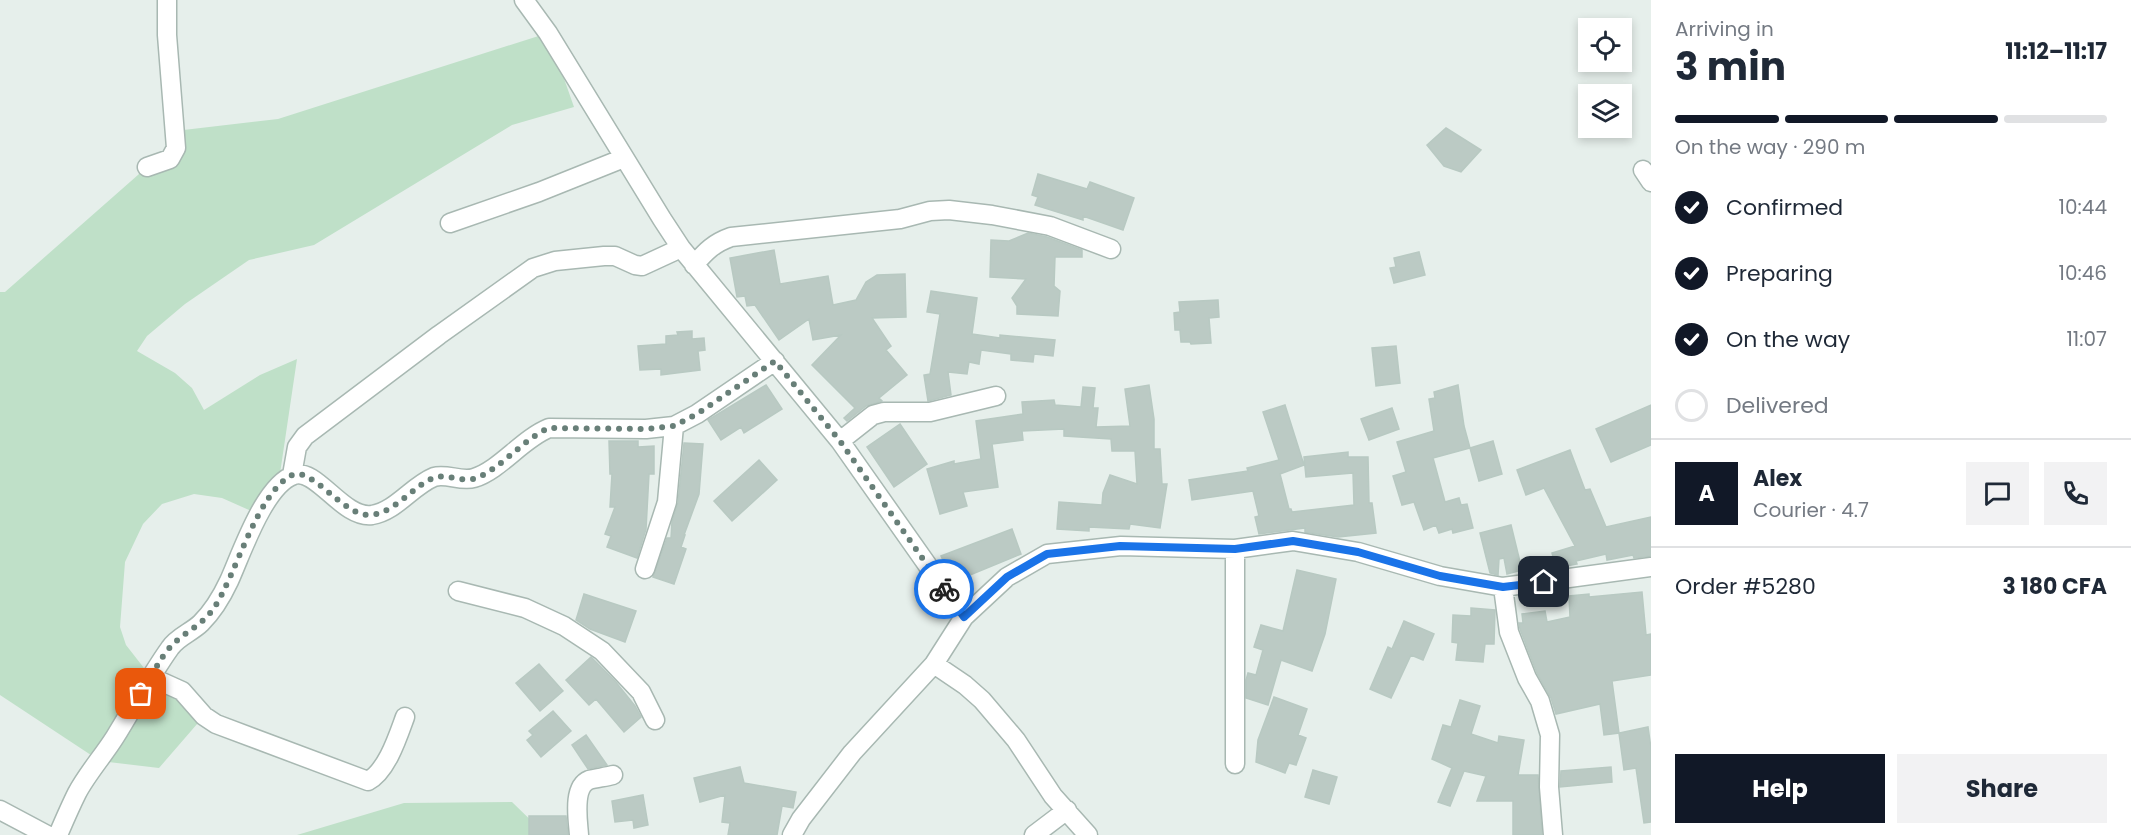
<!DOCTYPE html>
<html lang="en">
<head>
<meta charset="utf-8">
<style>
	body { margin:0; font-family:Poppins,sans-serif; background:#f2f2f3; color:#1f2937; height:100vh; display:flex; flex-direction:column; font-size:22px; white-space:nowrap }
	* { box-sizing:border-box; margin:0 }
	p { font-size:20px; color:#747a83 }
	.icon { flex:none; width:33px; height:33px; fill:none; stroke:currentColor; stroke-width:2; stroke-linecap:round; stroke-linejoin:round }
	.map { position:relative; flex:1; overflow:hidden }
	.side { display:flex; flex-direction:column; background:#fff; width:480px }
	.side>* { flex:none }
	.buttons { position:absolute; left:1578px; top:18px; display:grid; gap:12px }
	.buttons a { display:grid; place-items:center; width:54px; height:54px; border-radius:0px; background:#fff; box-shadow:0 3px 9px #0003; font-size:30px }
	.pin { position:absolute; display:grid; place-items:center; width:51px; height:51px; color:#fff; margin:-26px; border-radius:12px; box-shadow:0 3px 9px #0006 }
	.courier { position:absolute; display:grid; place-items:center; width:60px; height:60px; margin:-30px; border:4px solid #1a73e8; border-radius:50%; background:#fff; color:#222; box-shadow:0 2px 8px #0007 }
	.head em { font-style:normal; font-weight:700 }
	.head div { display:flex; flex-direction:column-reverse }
	.head { display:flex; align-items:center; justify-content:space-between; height:102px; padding:0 24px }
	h1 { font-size:39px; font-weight:700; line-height:45px }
	.bar { display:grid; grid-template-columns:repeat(4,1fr); gap:9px 6px; align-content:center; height:72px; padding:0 24px }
	.bar i { height:8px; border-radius:4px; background:#e0e1e3 }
	.bar .on { background:#111827 }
	.bar p { grid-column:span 4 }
	.line { display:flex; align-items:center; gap:15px; padding:0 24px; border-top:2px solid #e0e1e3 }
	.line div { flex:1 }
	.round { display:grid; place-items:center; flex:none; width:63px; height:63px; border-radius:0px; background:#f2f2f3 }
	ol { padding:0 24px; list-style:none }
	li { display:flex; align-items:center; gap:18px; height:66px }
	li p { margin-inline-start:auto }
	li .icon { padding:6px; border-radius:50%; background:#111827; color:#fff; stroke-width:4 }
	li:last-child { color:#747a83 }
	li i { width:33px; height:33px; border:3px solid #e0e1e3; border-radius:50% }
	.button { display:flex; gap:12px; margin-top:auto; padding:12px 24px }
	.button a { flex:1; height:69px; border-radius:0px; background:#111827; color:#fff; font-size:24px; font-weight:700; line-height:69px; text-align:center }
	.button a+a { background:#f2f2f3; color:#1f2937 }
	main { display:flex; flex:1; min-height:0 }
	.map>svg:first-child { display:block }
	.green { fill:#bfe0c8 }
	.building { fill:#bbcac4; stroke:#b8c9c2; stroke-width:1.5 }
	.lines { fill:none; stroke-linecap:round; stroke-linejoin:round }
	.minor-casing { stroke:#a8b8b2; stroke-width:21 }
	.minor { stroke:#fff; stroke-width:18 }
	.done { stroke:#687f78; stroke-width:6; stroke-dasharray:0 10.8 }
	.route { stroke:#1a73e8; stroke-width:8 }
</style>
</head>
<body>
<main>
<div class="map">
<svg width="1651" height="835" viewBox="0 0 1651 835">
	<rect width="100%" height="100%" fill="#e6efeb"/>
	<path class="green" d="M548 33 574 107 512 125 314 245 249 260 185 304 147 336 137 351 175 373 192 388 204 410 260 375 297 359 278 487 258 514 222 498 194 494 162 504 143 524 125 562 120 627 126 645 151 677 204 716 159 768 100 761 0 695V292H5L147 167 170 159 175 131 278 119Z
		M512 802 546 835H297L404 803Z"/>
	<path class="building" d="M1446 128 1481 150 1461 172 1444 166 1427 145Z
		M1038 174 1087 189 1090 182 1134 198 1123 230 1083 216V220L1035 205 1038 197 1032 195Z
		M1028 233 1047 237 1082 250V257H1055L1054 286 1060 291 1058 316 1017 314V306L1012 298 1026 279 990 277 991 240 1009 241Z
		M774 250 780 284 828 276 833 305 856 300 866 282 877 275 905 274 906 317 872 318 891 346 886 350 907 375 879 398 882 401 866 406 847 421 844 418 855 408 812 365 841 335 813 340 809 319 779 340 755 305 747 306 745 296 737 297 730 258Z
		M1419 252 1425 275 1394 283 1390 268 1396 267 1394 258Z
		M931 291 977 298 972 334 1000 338V335L1055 340 1053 356 1034 354 1033 362 1011 360V354L981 350 979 364 969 362 967 374 948 372 951 395 928 401 924 375 930 374 940 314 927 312Z
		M1218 300 1219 317 1209 318 1211 343 1191 344 1190 342H1181L1180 330H1175L1174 313 1180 312 1179 302Z
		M692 331V339L704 338 705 350 698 351 700 370 661 375V369L640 370 638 346 666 344V336L678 335 677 332Z
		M1396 346 1400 383 1376 386 1372 348Z
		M766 385 782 409 744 433 741 427 721 440 708 420Z
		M1149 385 1154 419V449H1160L1162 484H1167L1160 528 1130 524 1129 529 1089 527V531L1057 529 1059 502 1102 505 1103 493 1110 475 1137 484 1135 451H1112L1111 439 1064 436V429L1022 431 1023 440 992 444 998 487 963 492 967 506 940 514 927 469 954 461V464L981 459 976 421 1023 414 1022 402 1054 400 1055 405 1081 407 1083 387 1095 388 1093 408H1098L1096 427 1130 426 1125 389Z
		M1458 385 1464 426 1470 448 1433 458 1445 502 1459 498 1461 505 1467 504 1473 528 1453 533 1452 529 1439 533 1436 525 1424 530 1414 502 1402 505 1393 476 1406 472 1397 442 1434 431 1429 399 1435 398 1434 392Z
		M1285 405 1304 465 1280 474 1289 509H1291L1292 512 1354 505 1353 473 1306 477 1304 457 1348 452V457H1368L1369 503H1372L1376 533 1338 537 1305 532V528L1259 534 1255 517 1259 516 1253 491 1192 500 1189 480 1248 471 1247 468 1279 460 1263 412Z
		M1651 405V445L1611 462 1596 429Z
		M1392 408 1399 429 1369 440 1361 419Z
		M900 424 927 464 894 487 867 447Z
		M609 441H638V447L654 446V474H649L646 529 637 558 607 547 611 536 605 534 615 507H610L612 474H610Z
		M1493 441 1502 474 1479 481 1470 448Z
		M684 443 703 444 699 494 684 535H685L681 547 686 549 674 584 653 577 667 538H671L672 522 678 503Z
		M1570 450 1585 490 1590 489 1606 527 1651 517V556L1634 558 1633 555 1607 560 1606 554 1576 561 1577 564 1556 568 1552 553 1575 546 1544 488 1526 495 1517 470Z
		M759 460 777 480 732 521 714 501Z
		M1511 525 1522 570 1507 574 1504 558 1499 559 1498 575 1490 573 1480 533Z
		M1012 529 1021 554 953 582 941 556Z
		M1297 570 1336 579 1325 634 1312 671 1281 660 1268 705 1246 698V680L1248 673 1256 675 1263 650 1254 647 1261 625 1283 631Z
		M1642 592 1646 635 1651 634V675L1612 681 1619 733 1604 735 1600 704 1556 714 1551 698 1537 673 1520 629 1519 623H1523L1522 614 1545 611 1547 622 1570 617 1569 596 1589 594V597Z
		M584 594 636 611 625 642 590 629 576 620Z
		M1471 608 1495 610 1494 644H1485L1483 662 1456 660 1458 643 1452 642 1453 615 1471 616Z
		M1404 621 1434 634 1423 660 1411 655 1391 698 1370 689 1388 647 1392 649Z
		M591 657 615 681 635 706 641 717 624 732 596 699 589 705 566 680Z
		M539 664 563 691 540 711 516 683Z
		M1274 697 1307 709 1298 735 1306 738 1296 765 1289 763 1285 773 1256 762 1258 740Z
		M1460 700 1480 706 1471 734 1498 743 1499 736 1524 740 1518 775H1538L1542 835H1513V801H1477L1486 776 1464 771 1450 806 1438 802 1452 768 1432 759 1443 725 1451 727Z
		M553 711 571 731 541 757 527 740 533 735 529 731Z
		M1648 727 1651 748V822L1644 823 1636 768 1624 770 1619 733Z
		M586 735 607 765 588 769 572 745Z
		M740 767 744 783 796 792 793 808 782 806 777 835H728L730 823 722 822 725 795 700 802 694 778Z
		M1611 767 1612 782 1560 787 1561 771Z
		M1313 770 1337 777 1329 804 1305 797Z
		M643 795 648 825 634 828 633 820 615 822 612 801Z
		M529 816H566L568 835H529Z"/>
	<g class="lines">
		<defs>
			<path id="minor" d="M524 0 548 33 662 219 681 248 840 441 964 617
				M147 167 170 159 176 148 167 35V0
				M1643 170 1651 182
				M450 223 539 192 624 158
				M694 265C706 251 714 243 731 237L900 219 930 211 949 210 992 215 1050 226 1111 249
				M840 441 873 415 884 412H930L996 396
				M292 475 297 447 305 436 439 335 533 268 555 261 604 256H615L635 265 642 266 681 248
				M1235 549V764
				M645 569 667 502 674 426
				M1503 587 1509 632 1527 678 1540 701 1550 735 1549 787 1553 835
				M458 591 525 608 564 626 602 651 641 692 655 720
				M934 664 965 685 982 700 1016 740 1053 796 1088 835
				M151 677 182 691 204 716 216 724 368 781C387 771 398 736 405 717
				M0 810 47 835
				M58 835C64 821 70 807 77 793 87 774 103 756 115 737 133 708 150 676 170 648 177 637 192 632 201 623 213 611 222 596 229 581 241 555 264 485 294 475 316 467 343 519 372 515 396 511 412 486 434 477 446 473 461 482 474 478 500 470 522 439 549 428L646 429 674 426 697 414 775 361
				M579 835C578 820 572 787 589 780 596 778 606 777 613 775
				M792 835 801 819 852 753 934 664 964 617 1007 577 1047 554 1121 546 1235 549 1293 541 1358 552 1440 576 1503 587 1651 567
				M1034 835 1067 810"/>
		</defs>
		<use href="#minor" class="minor-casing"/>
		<use href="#minor" class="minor"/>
	</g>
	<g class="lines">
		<path class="done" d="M141 694C151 678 160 657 173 644 187 631 203 624 214 608 236 575 257 493 292 475 312 466 344 517 370 515 395 513 412 487 433 478 445 473 460 482 473 479 498 472 523 439 549 428L646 429 674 426 697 414 775 361 840 441 944 589"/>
		<path class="route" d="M944 589 964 617 1007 577 1047 554 1120 546 1235 549 1293 541 1358 552 1440 576 1503 587 1544 582"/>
	</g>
</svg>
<div class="buttons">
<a><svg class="icon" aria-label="locate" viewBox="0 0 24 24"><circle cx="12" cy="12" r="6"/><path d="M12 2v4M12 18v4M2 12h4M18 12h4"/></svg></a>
<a><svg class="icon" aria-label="layers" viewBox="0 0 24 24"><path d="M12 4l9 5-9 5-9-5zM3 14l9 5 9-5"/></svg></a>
</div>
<div class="pin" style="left:141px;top:694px;background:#ea580c"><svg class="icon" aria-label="bag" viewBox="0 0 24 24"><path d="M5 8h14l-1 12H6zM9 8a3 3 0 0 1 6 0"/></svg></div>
<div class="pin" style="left:1544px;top:582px;background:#1f2937"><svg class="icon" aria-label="home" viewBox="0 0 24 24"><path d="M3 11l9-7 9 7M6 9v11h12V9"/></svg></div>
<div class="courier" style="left:944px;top:589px"><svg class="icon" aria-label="bike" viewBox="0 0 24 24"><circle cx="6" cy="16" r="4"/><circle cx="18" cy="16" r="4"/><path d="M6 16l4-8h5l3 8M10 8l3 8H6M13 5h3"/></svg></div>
</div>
<section class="side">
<div class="head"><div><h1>3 min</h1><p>Arriving in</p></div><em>11:12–11:17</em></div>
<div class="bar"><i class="on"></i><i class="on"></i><i class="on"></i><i></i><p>On the way · 290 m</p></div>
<ol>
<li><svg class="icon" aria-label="check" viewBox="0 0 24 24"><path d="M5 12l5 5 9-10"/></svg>Confirmed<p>10:44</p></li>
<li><svg class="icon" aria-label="check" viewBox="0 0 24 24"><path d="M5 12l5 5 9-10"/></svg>Preparing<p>10:46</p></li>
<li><svg class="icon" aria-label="check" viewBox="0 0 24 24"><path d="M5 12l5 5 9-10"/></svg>On the way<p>11:07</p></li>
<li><i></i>Delivered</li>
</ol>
<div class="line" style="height:108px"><b class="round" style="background:#111827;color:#fff">A</b><div><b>Alex</b><p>Courier · 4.7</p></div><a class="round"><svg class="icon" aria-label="chat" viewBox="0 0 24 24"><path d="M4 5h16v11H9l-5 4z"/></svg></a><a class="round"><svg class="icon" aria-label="phone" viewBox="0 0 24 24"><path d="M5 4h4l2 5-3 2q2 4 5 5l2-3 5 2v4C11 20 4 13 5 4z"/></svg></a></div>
<div class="line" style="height:78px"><div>Order #5280</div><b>3 180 CFA</b></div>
<div class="button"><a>Help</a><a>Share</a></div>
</section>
</main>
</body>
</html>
